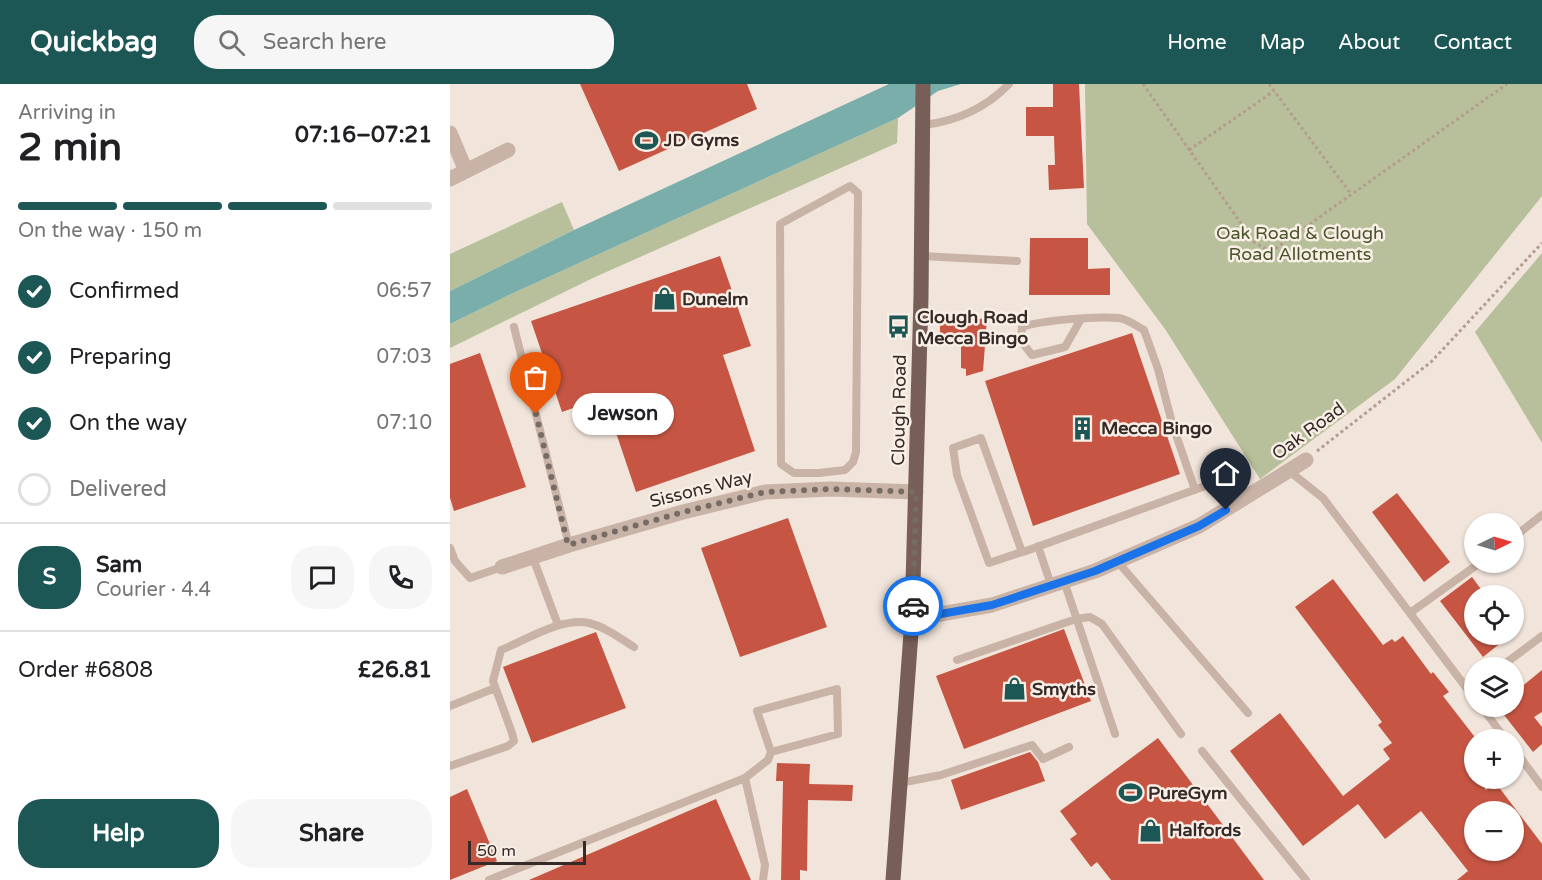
<!DOCTYPE html>
<html lang="en">
<head>
<meta charset="utf-8">
<style>
	body { margin:0; font-family:"Varela Round",sans-serif; background:#f6f6f6; color:#202124; height:100vh; display:flex; flex-direction:column; font-size:22px; white-space:nowrap }
	* { box-sizing:border-box; margin:0 }
	p { font-size:20px; color:#757577 }
	.icon { flex:none; width:33px; height:33px; fill:none; stroke:currentColor; stroke-width:2; stroke-linecap:round; stroke-linejoin:round }
	.map { position:relative; flex:1; overflow:hidden }
	.drawer { display:flex; flex-direction:column; background:#fff; width:450px }
	.drawer>* { flex:none }
	.needle { width:39px; rotate:85deg }
	.controls { position:absolute; left:1014px; top:429px; display:grid; gap:12px }
	.controls a { display:grid; place-items:center; width:60px; height:60px; border-radius:50%; background:#fff; box-shadow:0 2px 4px #0004; font-size:30px }
	.scale { position:absolute; left:18px; bottom:15px; width:118px; box-sizing:border-box; padding-left:6px; border:3px solid #352a27; border-top:0; font-size:16px; line-height:21px; white-space:nowrap; color:#352a27; -webkit-text-stroke:4px #f9efe6; paint-order:stroke }
	.pin { position:absolute; display:grid; place-items:center; width:51px; height:51px; color:#fff; margin:-62px -26px; border-radius:50% 50% 50% 0; rotate:-45deg; box-shadow:0 0 6px #0007 }
	.pin .icon { rotate:45deg }
	.courier { position:absolute; display:grid; place-items:center; width:60px; height:60px; margin:-30px; border:4px solid #1a73e8; border-radius:50%; background:#fff; color:#222; box-shadow:0 2px 8px #0007 }
	.bubble { position:absolute; height:42px; border-radius:21px; background:#fff; box-shadow:0 2px 4px #0004; font-size:20px; font-weight:700; line-height:42px; text-align:center }
	.summary em { font-style:normal; font-weight:700 }
	.summary div { display:flex; flex-direction:column-reverse }
	.summary { display:flex; align-items:center; justify-content:space-between; height:102px; padding:0 18px }
	h1 { font-size:39px; font-weight:700; line-height:45px }
	.bar { display:grid; grid-template-columns:repeat(4,1fr); gap:9px 6px; align-content:center; height:72px; padding:0 18px }
	.bar i { height:8px; border-radius:4px; background:#e0e0e0 }
	.bar .active { background:#1d5755 }
	.bar p { grid-column:span 4 }
	.line { display:flex; align-items:center; gap:15px; padding:0 18px; border-top:2px solid #e0e0e0 }
	.line div { flex:1 }
	.round { display:grid; place-items:center; flex:none; width:63px; height:63px; border-radius:24px; background:#f6f6f6 }
	ol { padding:0 18px; list-style:none }
	li { display:flex; align-items:center; gap:18px; height:66px }
	li p { margin-inline-start:auto }
	li .icon { padding:6px; border-radius:50%; background:#1d5755; color:#fff; stroke-width:4 }
	li:last-child { color:#757577 }
	li i { width:33px; height:33px; border:3px solid #e0e0e0; border-radius:50% }
	.button { display:flex; gap:12px; margin-top:auto; padding:12px 18px }
	.button a { flex:1; height:69px; border-radius:24px; background:#1d5755; color:#fff; font-size:24px; font-weight:700; line-height:69px; text-align:center }
	.button a+a { background:#f6f6f6; color:#202124 }
	header { display:flex; align-items:center; gap:36px; box-sizing:border-box; height:84px; padding:0 30px; background:#1d5755; color:#fff }
	header strong { font-size:28px }
	nav { display:flex; gap:33px; margin-inline-start:auto; font-size:21px }
	.search { width:420px; height:54px; background:#f6f6f6; display:flex; align-items:center; gap:15px; box-sizing:border-box; padding:0 21px; border-radius:24px; color:#757577; font-size:22px }
	main { display:flex; flex:1; min-height:0 }
	.map>svg:first-child { display:block }
	.green { fill:#b7c09a }
	.water { fill:#79aeab }
	.building { fill:#c65643; fill-rule:evenodd }
	.lines { fill:none; stroke-linecap:round; stroke-linejoin:round }
	.path { stroke:#b59c90; stroke-width:3; stroke-dasharray:3 3; stroke-linecap:butt }
	.lane { stroke:#c9b3a6; stroke-width:8 }
	.street { stroke:#c9b3a6; stroke-width:15 }
	.primary { stroke:#775f58; stroke-width:15 }
	.done { stroke:#776b66; stroke-width:6; stroke-dasharray:0 10.8 }
	.route { stroke:#1a73e8; stroke-width:8 }
	.labels { text-anchor:middle; stroke-width:5; stroke-linejoin:round; paint-order:stroke }
	.poi-label { font-size:18px; font-weight:bold; fill:#352a27; stroke:#f9efe6; text-anchor:start }
	.park-label { font-size:18px; fill:#49542b; stroke:#f9efe6 }
	.street-label { font-size:18px; fill:#352a27; stroke:#f9efe6 }
</style>
</head>
<body>
<header>
<strong>Quickbag</strong>
<div class="search"><svg class="icon" aria-label="search" viewBox="0 0 24 24"><circle cx="10" cy="10" r="6"/><path d="M15 15l6 6"/></svg>Search here</div>
<nav><a>Home</a><a>Map</a><a>About</a><a>Contact</a></nav>
</header>
<main>
<section class="drawer">
<div class="summary"><div><h1>2 min</h1><p>Arriving in</p></div><em>07:16–07:21</em></div>
<div class="bar"><i class="active"></i><i class="active"></i><i class="active"></i><i></i><p>On the way · 150 m</p></div>
<ol>
<li><svg class="icon" aria-label="check" viewBox="0 0 24 24"><path d="M5 12l5 5 9-10"/></svg>Confirmed<p>06:57</p></li>
<li><svg class="icon" aria-label="check" viewBox="0 0 24 24"><path d="M5 12l5 5 9-10"/></svg>Preparing<p>07:03</p></li>
<li><svg class="icon" aria-label="check" viewBox="0 0 24 24"><path d="M5 12l5 5 9-10"/></svg>On the way<p>07:10</p></li>
<li><i></i>Delivered</li>
</ol>
<div class="line" style="height:108px"><b class="round" style="background:#1d5755;color:#fff">S</b><div><b>Sam</b><p>Courier · 4.4</p></div><a class="round"><svg class="icon" aria-label="chat" viewBox="0 0 24 24"><path d="M4 5h16v11H9l-5 4z"/></svg></a><a class="round"><svg class="icon" aria-label="phone" viewBox="0 0 24 24"><path d="M5 4h4l2 5-3 2q2 4 5 5l2-3 5 2v4C11 20 4 13 5 4z"/></svg></a></div>
<div class="line" style="height:78px"><div>Order #6808</div><b>£26.81</b></div>
<div class="button"><a>Help</a><a>Share</a></div>
</section>
<div class="map">
<svg width="1092" height="796" viewBox="0 0 1092 796">
	<rect width="100%" height="100%" fill="#f1e4da"/>
	<path class="green" d="M635 0H1092V112L945 295 810 395 715 245 637 140Z
		M448 34 447 59 145 193 0 264V240L61 210Z
		M112 118 124 146 0 207V170Z
		M1092 169V359L1025 248Z"/>
	<path class="water" d="M439 0H511L488 7 448 34 61 210 0 240V207L124 146Z"/>
	<path class="building" d="M130 0H297L307 25 169 87Z
		M603 0H629L634 104 599 106 598 81H605L604 52H576V23H603Z
		M580 154H638V185L660 184V211H579Z
		M270 172 301 262 273 271 305 367 186 408 154 313 112 328 81 237Z
		M490 233 537 235 533 287 516 292V285L511 284V256H490Z
		M682 249 730 390 583 442 535 297Z
		M30 269 76 403 4 427 0 414V280Z
		M947 409 1000 478 974 498 922 428Z
		M338 434 377 543 290 573 251 464Z
		M1022 493 1036 512H1024V550H1062L1033 573 990 517Z
		M883 495 933 561 942 555 945 558 953 552 981 590 983 588 999 608 993 612 1024 652V694H1027L1036 706 1045 698 1092 760V796H1007L1018 787 971 727 935 755 908 720 853 762 780 667 830 629 893 712 940 675 933 665 942 659 928 641 932 638 845 523ZM1024 728H1064V766H1024Z
		M614 545 641 617 514 665 486 592Z
		M146 548 176 624 82 659 53 583Z
		M1092 586V628L1084 633 1092 643V660L1083 668 1047 622H1064V609Z
		M708 654 814 796H661L647 778 641 783 620 755 627 750 610 727Z
		M580 668 588 678 595 697 511 726 501 696Z
		M327 679 360 680 359 700 403 701 402 717 358 716 357 787 350 786V796H331L333 697H326Z
		M17 705 47 777 0 796V713Z
		M266 715 301 796H79Z"/>
	<g class="lines">
		<path class="path" d="M693 0 804 158 814 164H826L1057 0
			M819 0 901 110
			M739 66 824 7
			M867 367 981 278 1092 159"/>
		<path class="lane" d="M474 41C506 37 536 24 559 0
			M400 102 408 109 406 368 403 378 395 386 369 389H344L331 380 330 140Z
			M472 172 567 177
			M631 235 615 263 582 271 571 257 572 243C593 236 647 232 669 234 677 235 687 242 694 246L708 285 722 339 745 406
			M64 243 119 461
			M839 387 873 414 1024 614
			M1064 453 1092 431
			M588 462 601 501
			M0 464 5 477 20 494 52 483
			M572 468 531 354 503 364 507 391 539 479 572 468 576 467 758 401 769 406 776 426
			M83 474 108 541
			M667 477 798 629
			M614 497 665 650
			M960 529 1031 478
			M507 576 626 535 640 533 652 540 731 650
			M1049 584 1092 552
			M0 622 45 604
			M1031 622 1056 656
			M1064 665 1092 703
			M752 667 856 796
			M0 682 58 662 64 657 62 649 43 597 51 566C76 556 112 533 139 539 155 543 170 554 184 563
			M295 694 315 781 313 796
			M450 699 491 691 582 661 593 675 619 663
			M39 796 295 694 318 676 321 668 307 627 387 605 388 650 321 668"/>
		<path class="street" d="M0 49 16 87
			M0 95 58 66
			M52 483 119 461 233 428 315 408 381 405 466 408
			M462 535 542 521 645 487 749 442 856 376"/>
		<path class="primary" d="M443 796 462 535 471 213 473 0"/>
	</g>
	<g class="lines">
		<path class="done" d="M86 330 118 461 233 428 315 408 381 405 466 408 463 522"/>
		<path class="route" d="M463 522 462 535 542 521 645 487 749 442 776 426"/>
	</g>
	<defs>
		<symbol id="stadium-bare" viewBox="-9 -9 18 18"><path d="M0-5a6.5 5 0 1 0 0 10a6.5 5 0 1 0 0-10ZM-3.5-1.8h7v3.6h-7Z" fill="#1d5755" stroke="#f9efe6" stroke-width="2.5" paint-order="stroke"/></symbol>
		<symbol id="shop-bare" viewBox="-9 -9 18 18"><path d="M-5-2.5h2.3a2.7 3.5 0 0 1 5.4 0H5L5.5 6h-11ZM-1.5-2.5h3a1.5 2.3 0 0 0-3 0Z" fill="#1d5755" stroke="#f9efe6" stroke-width="2.5" paint-order="stroke"/></symbol>
		<symbol id="bus-bare" viewBox="-9 -9 18 18"><path d="M-5-6H5V4H4V6H2V4H-2V6H-4V4H-5ZM-3.5-4V0h7V-4ZM-3.5 1.2v1.5H-2V1.2ZM2 1.2v1.5H3.5V1.2Z" fill="#1d5755" stroke="#f9efe6" stroke-width="2.5" paint-order="stroke"/></symbol>
		<symbol id="building-bare" viewBox="-9 -9 18 18"><path d="M-4-6H4V6H1V3H-1V6H-4ZM-2.5-4.3h1.7v1.8h-1.7ZM.8-4.3h1.7v1.8H.8ZM-2.5-1h1.7V.8h-1.7ZM.8-1h1.7V.8H.8Z" fill="#1d5755" stroke="#f9efe6" stroke-width="2.5" paint-order="stroke"/></symbol>
	</defs>
	<g fill-rule="evenodd">
		<use href="#stadium-bare" x="180" y="40" width="33" height="33"/>
		<use href="#shop-bare" x="198" y="198" width="33" height="33"/>
		<use href="#bus-bare" x="432" y="226" width="33" height="33"/>
		<use href="#building-bare" x="616" y="328" width="33" height="33"/>
		<use href="#shop-bare" x="548" y="588" width="33" height="33"/>
		<use href="#stadium-bare" x="664" y="692" width="33" height="33"/>
		<use href="#shop-bare" x="684" y="730" width="33" height="33"/>
	</g>
	<g class="labels">
		<g class="poi-label">
			<text x="214" y="62">JD Gyms</text>
			<text x="232" y="221">Dunelm</text>
			<text x="467" y="239">Clough Road<tspan x="467" dy="21">Mecca Bingo</tspan></text>
			<text x="651" y="350">Mecca Bingo</text>
			<text x="582" y="611">Smyths</text>
			<text x="698" y="715">PureGym</text>
			<text x="719" y="752">Halfords</text>
		</g>
		<g class="park-label">
			<text x="850" y="155">Oak Road &amp; Clough<tspan x="850" dy="21">Road Allotments</tspan></text>
		</g>
		<g class="street-label">
			<text transform="translate(449 326) rotate(-89)" y="6">Clough Road</text>
			<text transform="translate(858 347) rotate(-36)" y="6">Oak Road</text>
			<text transform="translate(251 405) rotate(-14)" y="6">Sissons Way</text>
		</g>
	</g>
</svg>
<div class="controls">
<a><svg class="needle" viewBox="-14 -14 28 28"><path d="M0-13l5 13h-10z" fill="#e53935"/><path d="M0 13l5-13h-10z" fill="#757577"/></svg></a>
<a><svg class="icon" aria-label="locate" viewBox="0 0 24 24"><circle cx="12" cy="12" r="6"/><path d="M12 2v4M12 18v4M2 12h4M18 12h4"/></svg></a>
<a><svg class="icon" aria-label="layers" viewBox="0 0 24 24"><path d="M12 4l9 5-9 5-9-5zM3 14l9 5 9-5"/></svg></a>
<a>+</a>
<a>−</a>
</div>
<div class="scale">50 m</div>
<div class="pin" style="left:86px;top:330px;background:#ea580c"><svg class="icon" aria-label="bag" viewBox="0 0 24 24"><path d="M5 8h14l-1 12H6zM9 8a3 3 0 0 1 6 0"/></svg></div>
<div class="pin" style="left:776px;top:426px;background:#1f2937"><svg class="icon" aria-label="home" viewBox="0 0 24 24"><path d="M3 11l9-7 9 7M6 9v11h12V9"/></svg></div>
<div class="courier" style="left:463px;top:522px"><svg class="icon" aria-label="car" viewBox="0 0 24 24"><path d="M5 17H2v-5l4-1 3-4h7l3 4 3 1v5h-3M9 17h6M6 11h13"/><circle cx="7" cy="17" r="2"/><circle cx="17" cy="17" r="2"/></svg></div>
<div class="bubble" style="left:122px;top:309px;width:102px">Jewson</div>
</div>
</main>
</body>
</html>
